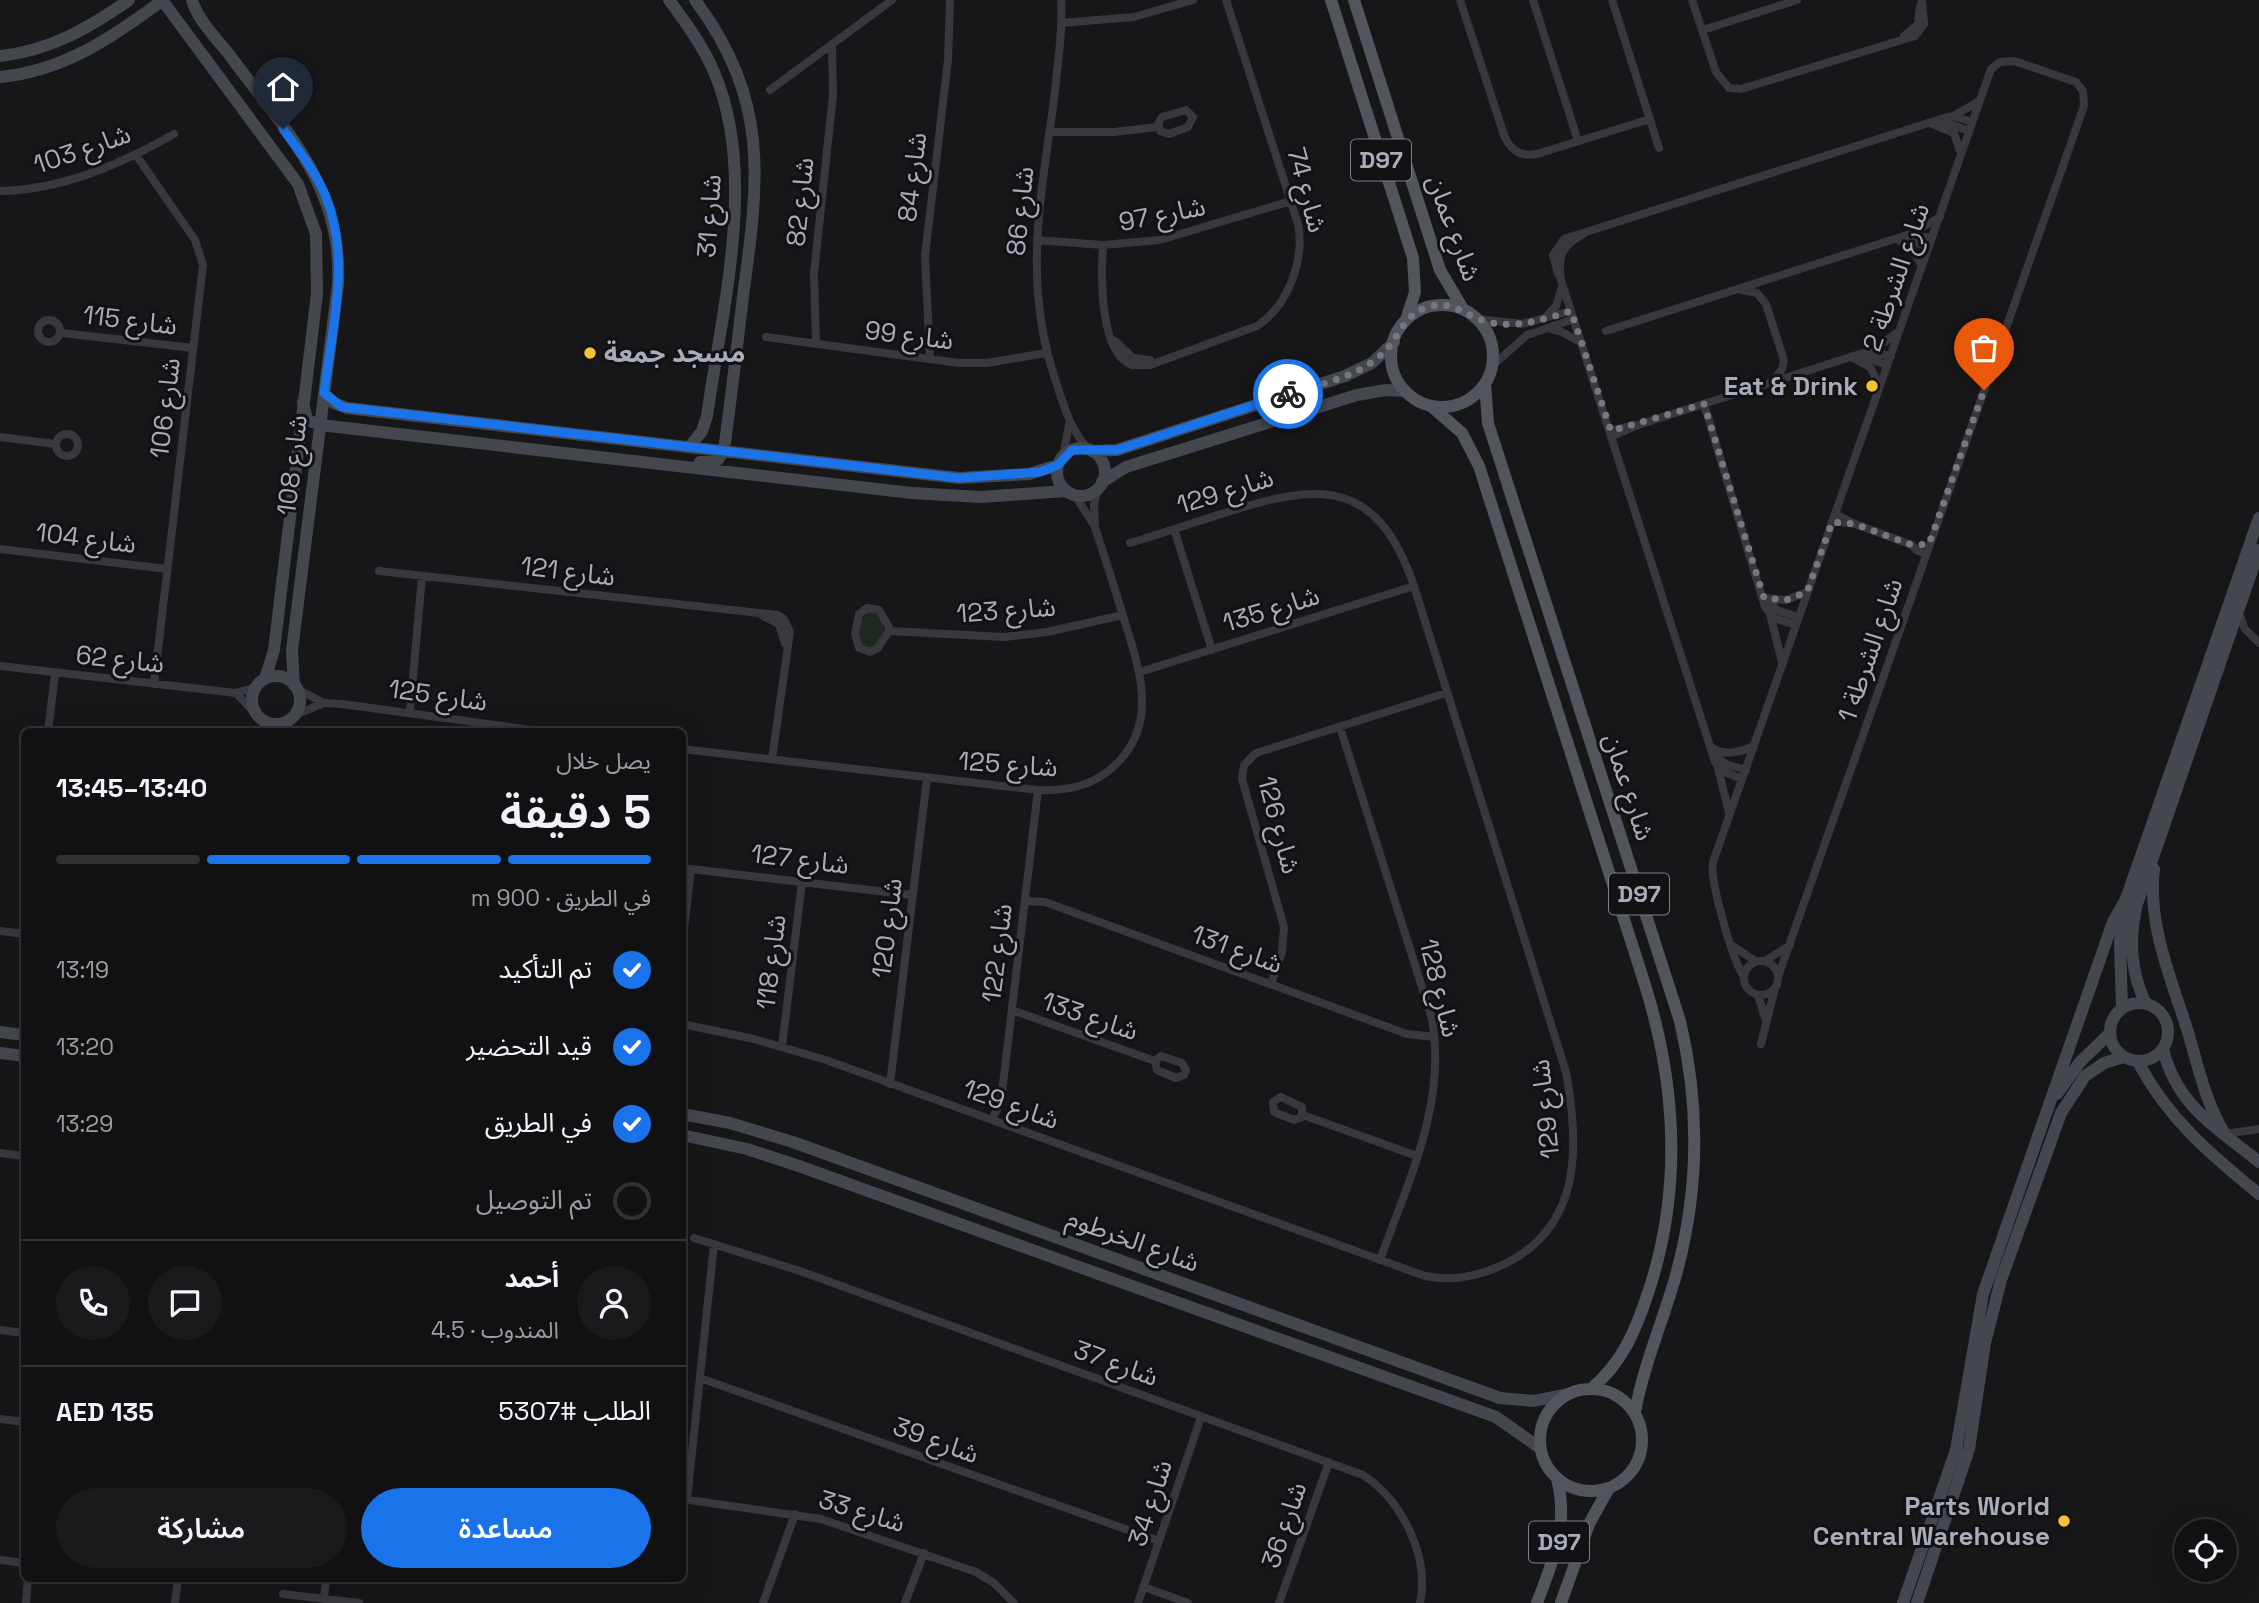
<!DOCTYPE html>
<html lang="ar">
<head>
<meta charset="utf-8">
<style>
	body { margin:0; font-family:"Space Grotesk","Noto Sans Arabic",sans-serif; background:#1a1a1c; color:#f1f3f6; direction:rtl; height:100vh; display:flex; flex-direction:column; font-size:26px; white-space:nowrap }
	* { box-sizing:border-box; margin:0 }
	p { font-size:23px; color:#9c9da0 }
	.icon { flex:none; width:38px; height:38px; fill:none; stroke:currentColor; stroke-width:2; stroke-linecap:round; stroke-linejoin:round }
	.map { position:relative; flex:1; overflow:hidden; direction:ltr }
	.side { position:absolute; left:21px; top:728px; width:665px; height:854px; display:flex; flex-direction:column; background:#111113; border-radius:10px; box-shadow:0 7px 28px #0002,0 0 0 2px #303133; direction:rtl }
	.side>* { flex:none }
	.controls { position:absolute; left:2174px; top:1519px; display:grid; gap:14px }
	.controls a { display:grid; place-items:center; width:63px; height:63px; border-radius:50%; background:#111113; box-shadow:0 7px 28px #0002,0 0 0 2px #303133; font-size:35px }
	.pin { position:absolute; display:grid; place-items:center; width:60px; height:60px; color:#fff; margin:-72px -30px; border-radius:50% 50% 50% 0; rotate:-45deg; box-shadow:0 0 7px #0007 }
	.pin .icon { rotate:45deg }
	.courier { position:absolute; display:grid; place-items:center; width:70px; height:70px; margin:-35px; border:5px solid #1a73e8; border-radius:50%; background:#fff; color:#222; box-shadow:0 2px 9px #0007 }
	.summary em { font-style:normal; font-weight:600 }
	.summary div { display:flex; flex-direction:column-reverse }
	.summary { display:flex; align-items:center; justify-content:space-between; height:119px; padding:0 35px }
	h1 { font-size:46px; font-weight:600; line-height:52px }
	.bar { display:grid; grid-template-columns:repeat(4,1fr); gap:10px 7px; align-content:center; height:84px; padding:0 35px }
	.bar i { height:9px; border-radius:5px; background:#303133 }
	.bar .active { background:#1a73e8 }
	.bar p { grid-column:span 4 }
	.line { display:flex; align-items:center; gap:18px; padding:0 35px; border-top:2px solid #303133 }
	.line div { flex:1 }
	.round { display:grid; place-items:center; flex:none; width:74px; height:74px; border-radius:37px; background:#1a1a1c }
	ol { padding:0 35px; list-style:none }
	li { display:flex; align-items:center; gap:21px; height:77px }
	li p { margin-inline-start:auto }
	li .icon { padding:7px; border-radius:50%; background:#1a73e8; color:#fff; stroke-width:4 }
	li:last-child { color:#9c9da0 }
	li i { width:38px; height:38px; border:4px solid #303133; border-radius:50% }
	.action { display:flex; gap:14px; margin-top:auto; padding:14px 35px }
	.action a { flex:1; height:80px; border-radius:42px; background:#1a73e8; color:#fff; font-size:28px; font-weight:600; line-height:80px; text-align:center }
	.action a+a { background:#1a1a1c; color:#f1f3f6 }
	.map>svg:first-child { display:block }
	.green { fill:#1e2720 }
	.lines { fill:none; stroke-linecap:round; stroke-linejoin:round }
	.street { stroke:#38383e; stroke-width:8 }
	.secondary { stroke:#45474e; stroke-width:12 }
	.primary { stroke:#53555d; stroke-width:12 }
	.done { stroke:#767881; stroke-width:7; stroke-dasharray:0 12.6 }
	.route { stroke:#1a73e8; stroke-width:9 }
	.poi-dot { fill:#f3c334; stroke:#121214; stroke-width:2.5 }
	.labels { text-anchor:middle; stroke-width:6; stroke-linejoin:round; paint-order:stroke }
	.shield { fill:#121214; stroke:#7c7e88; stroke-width:2 }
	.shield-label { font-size:24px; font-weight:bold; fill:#a9acb9 }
	.street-label { font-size:26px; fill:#a9acb9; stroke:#121214 }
	.poi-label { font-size:26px; font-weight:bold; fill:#a9acb9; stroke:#121214; text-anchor:end }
</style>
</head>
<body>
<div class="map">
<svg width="2259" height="1603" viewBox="0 0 2259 1603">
	<rect width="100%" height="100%" fill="#171719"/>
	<path class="green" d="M868 611H875L884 622 881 641 870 649 862 646C857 635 858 620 868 611Z"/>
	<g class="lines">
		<path class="street" d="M1061 0C1063 30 1058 61 1055 91 1042 195 1021 279 1056 382 1064 406 1070 429 1088 449
			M1460 0 1504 135C1510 150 1520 157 1537 154L1650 119
			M1533 0 1578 141
			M1612 0 1659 148
			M1692 0 1716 72 1729 88 1741 89 1915 36 1924 24 1922 0
			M1061 23 1134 17 1193 0
			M1703 30 1797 0
			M1904 36 1918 24 1920 6
			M770 90 892 0
			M1186 110 1193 117 1188 127 1169 134 1160 131 1158 124 1162 117Z
			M1953 116 1978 102
			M1942 121 1969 131
			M1930 123 1954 133 1960 151
			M1050 132H1114L1158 127
			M136 155 195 240 203 265 154 684
			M0 191C62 190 121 164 174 134
			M1912 233 1940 217
			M1583 234C1562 246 1557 256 1561 280L1715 762 1722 771 1742 779
			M1897 239 1911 248 1922 266
			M1903 239 1929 247
			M1037 240 1103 245 1160 240 1291 201
			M1103 245C1101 275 1099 353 1132 365H1150L1257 326C1288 306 1305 260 1298 224L1226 0
			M1558 274 1553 255 1564 239 1944 118 1953 116 1972 122
			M1742 290 1757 293 1766 304 1784 360 1782 369 1773 381
			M1545 318 1556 306 1562 287
			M1478 319 1522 324 1571 311
			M38 331a11 11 0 1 1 22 0a11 11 0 1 1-22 0Z
			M1547 328 1562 332 1582 343
			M1606 331 1907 235 1932 238
			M62 333 193 348
			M766 337 959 363H987L1046 353
			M1115 341 1133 358 1150 360
			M816 344 814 273 833 95 832 44
			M1872 351 1898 332
			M1858 355 1887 365
			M1851 357 1870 367 1879 385
			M930 358 925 256 948 60 950 0
			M1492 366 1527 335 1574 319
			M1704 404 1765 607 1774 618 1796 625
			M1610 431 1635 425
			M56 445a11 11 0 1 1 22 0a11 11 0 1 1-22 0Z
			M1612 436 1638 425 1866 352 1891 356
			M0 437 55 444
			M1063 456 1069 425
			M1074 494 1094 525
			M1835 514 1855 524
			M1832 521 1855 524 1912 545 1916 550 1926 554
			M1174 529 1212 650
			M0 549 167 569
			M379 571 778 615 784 619 790 632 772 759
			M1764 598 1786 600 1807 592
			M1764 598 1777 610 1798 617
			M867 608 879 610 890 629 878 648 870 652 859 648 855 634 859 614Z
			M2238 611 2245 629 2259 643
			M1770 614 1782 662
			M763 616 779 624 785 644
			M890 631 1004 637 1047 632 1123 615
			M0 666 236 693 256 687
			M1140 672 1414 586
			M297 689 324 703
			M236 693 254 712
			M410 711 422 576
			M295 715 324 703 342 704 546 732
			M1340 727 1432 1019C1447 1104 1408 1181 1380 1260
			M48 732 55 673
			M1711 747C1724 757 1741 752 1754 746
			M682 749 1038 790C1066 791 1090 787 1112 768 1160 726 1140 671 1124 619 1115 589 1105 558 1095 527L1094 505 1098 488
			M1715 756 1728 765 1746 770
			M1718 768 1729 813
			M682 868 912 895
			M1025 901 1045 902 1407 1034 1434 1037
			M0 931 24 934
			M682 946 691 869
			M1733 946 1755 961
			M1744 978a17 17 0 1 1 34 0a17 17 0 1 1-34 0Z
			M1765 961 1790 945
			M1744 977C1733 961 1709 880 1713 862L1991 69 2000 62 2014 61 2076 82 2083 91 2084 106 1778 977
			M1271 984 1282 952 1284 927 1242 779 1244 765 1256 753 1446 693
			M1758 995 1765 1018
			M1012 1010 1155 1061
			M682 1024 754 1039 826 1060 1425 1276C1450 1281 1475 1277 1498 1267 1582 1231 1580 1148 1566 1072L1414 586C1378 481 1323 481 1228 512 1195 522 1163 533 1130 543
			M1761 1044 1775 988
			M782 1047 802 882
			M1161 1056 1182 1063 1186 1070 1184 1075 1176 1078 1157 1070 1155 1061Z
			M890 1084 927 778
			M1281 1097 1302 1107V1117L1294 1120 1274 1112 1273 1102Z
			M1303 1115 1417 1156
			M992 1120 1001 1101 1038 790
			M2225 1134 2259 1129
			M0 1153 24 1156
			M694 1238 800 1271 1363 1475C1402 1500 1430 1557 1420 1603
			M0 1330 24 1333
			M700 1378 1159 1541
			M0 1419 24 1422
			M682 1499 821 1519 976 1572 994 1583 1014 1603
			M687 1500 714 1244
			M0 1560 24 1563
			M1144 1587 1188 1603
			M283 1594 359 1603
			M324 1598 326 1578
			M26 1603 28 1578
			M175 1603 178 1578
			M763 1603 795 1514
			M905 1603 924 1553
			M1138 1603 1201 1417
			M1279 1603 1329 1462"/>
		<path class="secondary" d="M162 0 298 184 316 234 317 294 274 650 265 679
			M192 0C198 21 218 40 231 57 285 130 343 187 338 284L292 650 294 685
			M669 0C686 23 703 46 714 72 758 174 722 309 707 416L702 431 691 445
			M695 0C770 101 759 179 743 296 737 347 731 399 724 450L718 460 700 462
			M0 56C49 51 89 28 129 0
			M0 77C64 71 113 37 163 0
			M324 393 334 403 347 408 959 478 1029 474 1058 465
			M303 402 307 420 320 425 912 493 980 497 1067 491
			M1057 472a24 24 0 1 1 48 0a24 24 0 1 1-48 0Z
			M1092 451 1117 450 1345 376 1372 363 1394 342
			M1102 482 1126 467 1357 395 1386 390 1405 391
			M252 700a24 24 0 1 1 48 0a24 24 0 1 1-48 0Z
			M2154 869C2147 924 2172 981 2188 1032 2198 1066 2206 1104 2225 1134
			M2110 1032a29 29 0 1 1 58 0a29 29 0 1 1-58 0Z
			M2146 1004C2130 971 2129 939 2137 904L2259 550
			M2122 1008 2120 942 2126 899 2259 518
			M0 1032 24 1035
			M2163 1049C2177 1106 2216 1127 2259 1162
			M0 1053 24 1056
			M2138 1062C2168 1119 2210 1154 2259 1194
			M2057 1094 2080 1062 2109 1034
			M682 1114 730 1123 793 1142 1500 1398 1534 1401 1567 1394
			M682 1135 747 1149 796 1165 1496 1417 1540 1448
			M1903 1603 1956 1450 1983 1294 2113 922 2126 899
			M1917 1603 1969 1449 1985 1343 2001 1280 2061 1113 2085 1076 2104 1063 2124 1057"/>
		<path class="primary" d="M1331 0 1413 258 1415 292 1406 320
			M1354 0 1440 270 1463 309
			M1391 356a51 51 0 1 1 102 0a51 51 0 1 1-102 0Z
			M1485 384 1488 423 1680 1021C1700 1105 1699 1191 1676 1275 1663 1321 1644 1364 1635 1412
			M1431 406 1462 433 1479 466 1646 988C1677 1090 1682 1192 1648 1293 1636 1330 1622 1363 1592 1388
			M1540 1440a51 51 0 1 1 102 0a51 51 0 1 1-102 0Z
			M1537 1603C1553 1561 1569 1524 1557 1479
			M1561 1603 1589 1524 1609 1488"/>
	</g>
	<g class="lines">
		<path class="done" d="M1288 394C1320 384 1355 378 1381 355 1399 340 1402 315 1428 307 1453 299 1466 317 1488 322 1517 329 1544 319 1571 311L1611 431 1704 404 1764 598 1786 600 1807 592 1832 522 1855 524 1912 545 1929 544 1984 390"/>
		<path class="route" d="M283 129C299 151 316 172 326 197 351 258 332 330 324 393L342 407 959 478 1040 472 1058 465 1072 450H1117L1288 394"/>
	</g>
	<g class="poi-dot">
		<circle cx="590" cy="353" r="7"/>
		<circle cx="1872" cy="386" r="7"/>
		<circle cx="2064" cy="1521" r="7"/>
	</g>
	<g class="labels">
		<g class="shield">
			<rect x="1351" y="139.5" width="60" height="41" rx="5"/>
			<rect x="1609" y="873.5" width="60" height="41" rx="5"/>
			<rect x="1529" y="1521.5" width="60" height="41" rx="5"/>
		</g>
		<g class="shield-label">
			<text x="1381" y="168">D97</text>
			<text x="1639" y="902">D97</text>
			<text x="1559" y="1550">D97</text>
		</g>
		<g class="street-label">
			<text transform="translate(82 149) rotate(-19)" y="9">شارع 103</text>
			<text transform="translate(912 177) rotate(-83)" y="9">شارع 84</text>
			<text transform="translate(1307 190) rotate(75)" y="9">شارع 74</text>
			<text transform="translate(800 202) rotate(-84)" y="9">شارع 82</text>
			<text transform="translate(1020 211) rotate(-84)" y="9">شارع 86</text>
			<text transform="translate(1162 214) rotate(-11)" y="9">شارع 97</text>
			<text transform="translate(709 216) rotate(-86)" y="9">شارع 31</text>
			<text transform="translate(1454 228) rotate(70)" y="9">شارع عمان</text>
			<text transform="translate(1896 277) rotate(-71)" y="9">شارع الشرطة 2</text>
			<text transform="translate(130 320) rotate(7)" y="9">شارع 115</text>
			<text transform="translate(909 335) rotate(7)" y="9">شارع 99</text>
			<text transform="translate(165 408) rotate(-83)" y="9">شارع 106</text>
			<text transform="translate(292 465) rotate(-83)" y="9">شارع 108</text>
			<text transform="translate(1225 491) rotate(-17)" y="9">شارع 129</text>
			<text transform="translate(86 538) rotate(7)" y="9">شارع 104</text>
			<text transform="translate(568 571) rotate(7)" y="9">شارع 121</text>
			<text transform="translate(1271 609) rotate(-17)" y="9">شارع 135</text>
			<text transform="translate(1006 610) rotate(-4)" y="9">شارع 123</text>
			<text transform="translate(1870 650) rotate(-71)" y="9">شارع الشرطة 1</text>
			<text transform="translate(120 659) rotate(6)" y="9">شارع 62</text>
			<text transform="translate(438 695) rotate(8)" y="9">شارع 125</text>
			<text transform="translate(1008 764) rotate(4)" y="9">شارع 125</text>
			<text transform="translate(1629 787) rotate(72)" y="9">شارع عمان</text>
			<text transform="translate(1279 825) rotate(75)" y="9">شارع 126</text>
			<text transform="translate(800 859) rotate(7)" y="9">شارع 127</text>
			<text transform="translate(887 928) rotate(-83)" y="9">شارع 120</text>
			<text transform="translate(1237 949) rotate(20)" y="9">شارع 131</text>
			<text transform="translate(997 953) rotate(-83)" y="9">شارع 122</text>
			<text transform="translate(771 962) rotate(-83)" y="9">شارع 118</text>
			<text transform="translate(1440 988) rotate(76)" y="9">شارع 128</text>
			<text transform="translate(1090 1016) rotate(19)" y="9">شارع 133</text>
			<text transform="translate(1011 1104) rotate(20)" y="9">شارع 129</text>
			<text transform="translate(1545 1109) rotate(-96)" y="9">شارع 129</text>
			<text transform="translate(1133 1240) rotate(20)" y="9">شارع الخرطوم</text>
			<text transform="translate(1116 1363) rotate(20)" y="9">شارع 37</text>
			<text transform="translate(936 1440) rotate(20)" y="9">شارع 39</text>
			<text transform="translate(1150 1503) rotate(-72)" y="9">شارع 34</text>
			<text transform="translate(862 1511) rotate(17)" y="9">شارع 33</text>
			<text transform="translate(1284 1525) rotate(-71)" y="9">شارع 36</text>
		</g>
		<g class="poi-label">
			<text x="604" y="362" text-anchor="start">مسجد جمعة</text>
			<text x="1858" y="395">Eat &amp; Drink</text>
			<text x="2050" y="1515">Parts World<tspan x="2050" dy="30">Central Warehouse</tspan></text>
		</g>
	</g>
</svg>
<div class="controls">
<a><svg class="icon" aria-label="locate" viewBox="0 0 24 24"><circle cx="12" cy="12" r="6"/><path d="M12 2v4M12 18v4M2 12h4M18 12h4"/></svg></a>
</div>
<div class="pin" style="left:1984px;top:390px;background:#ea580c"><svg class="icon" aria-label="bag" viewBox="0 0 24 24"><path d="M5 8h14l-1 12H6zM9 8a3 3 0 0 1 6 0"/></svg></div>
<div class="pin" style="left:283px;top:129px;background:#1f2937"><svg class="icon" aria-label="home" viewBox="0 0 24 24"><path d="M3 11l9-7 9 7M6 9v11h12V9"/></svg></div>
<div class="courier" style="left:1288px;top:394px"><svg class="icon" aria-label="bike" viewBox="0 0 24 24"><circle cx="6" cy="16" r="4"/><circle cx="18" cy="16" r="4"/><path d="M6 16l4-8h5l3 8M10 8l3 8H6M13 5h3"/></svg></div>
<section class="side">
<div class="summary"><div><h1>5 دقيقة</h1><p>يصل خلال</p></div><em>13:40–13:45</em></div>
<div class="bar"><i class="active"></i><i class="active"></i><i class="active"></i><i></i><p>في الطريق · 900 m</p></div>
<ol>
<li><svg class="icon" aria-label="check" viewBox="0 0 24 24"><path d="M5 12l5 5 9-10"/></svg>تم التأكيد<p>13:19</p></li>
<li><svg class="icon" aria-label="check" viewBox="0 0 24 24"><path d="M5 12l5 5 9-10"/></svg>قيد التحضير<p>13:20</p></li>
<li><svg class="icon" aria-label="check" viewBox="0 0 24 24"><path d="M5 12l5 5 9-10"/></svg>في الطريق<p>13:29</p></li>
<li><i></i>تم التوصيل</li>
</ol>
<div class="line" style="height:126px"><a class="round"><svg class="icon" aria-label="person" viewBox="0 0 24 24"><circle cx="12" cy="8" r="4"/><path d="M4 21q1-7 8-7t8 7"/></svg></a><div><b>أحمد</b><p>المندوب · 4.5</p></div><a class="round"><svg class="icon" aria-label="chat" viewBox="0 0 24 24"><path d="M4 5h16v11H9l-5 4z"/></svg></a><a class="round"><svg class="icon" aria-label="phone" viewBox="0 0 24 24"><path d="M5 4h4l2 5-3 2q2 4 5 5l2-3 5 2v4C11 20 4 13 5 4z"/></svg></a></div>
<div class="line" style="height:91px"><div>الطلب #5307</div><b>AED 135</b></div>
<div class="action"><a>مساعدة</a><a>مشاركة</a></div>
</section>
</div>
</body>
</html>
